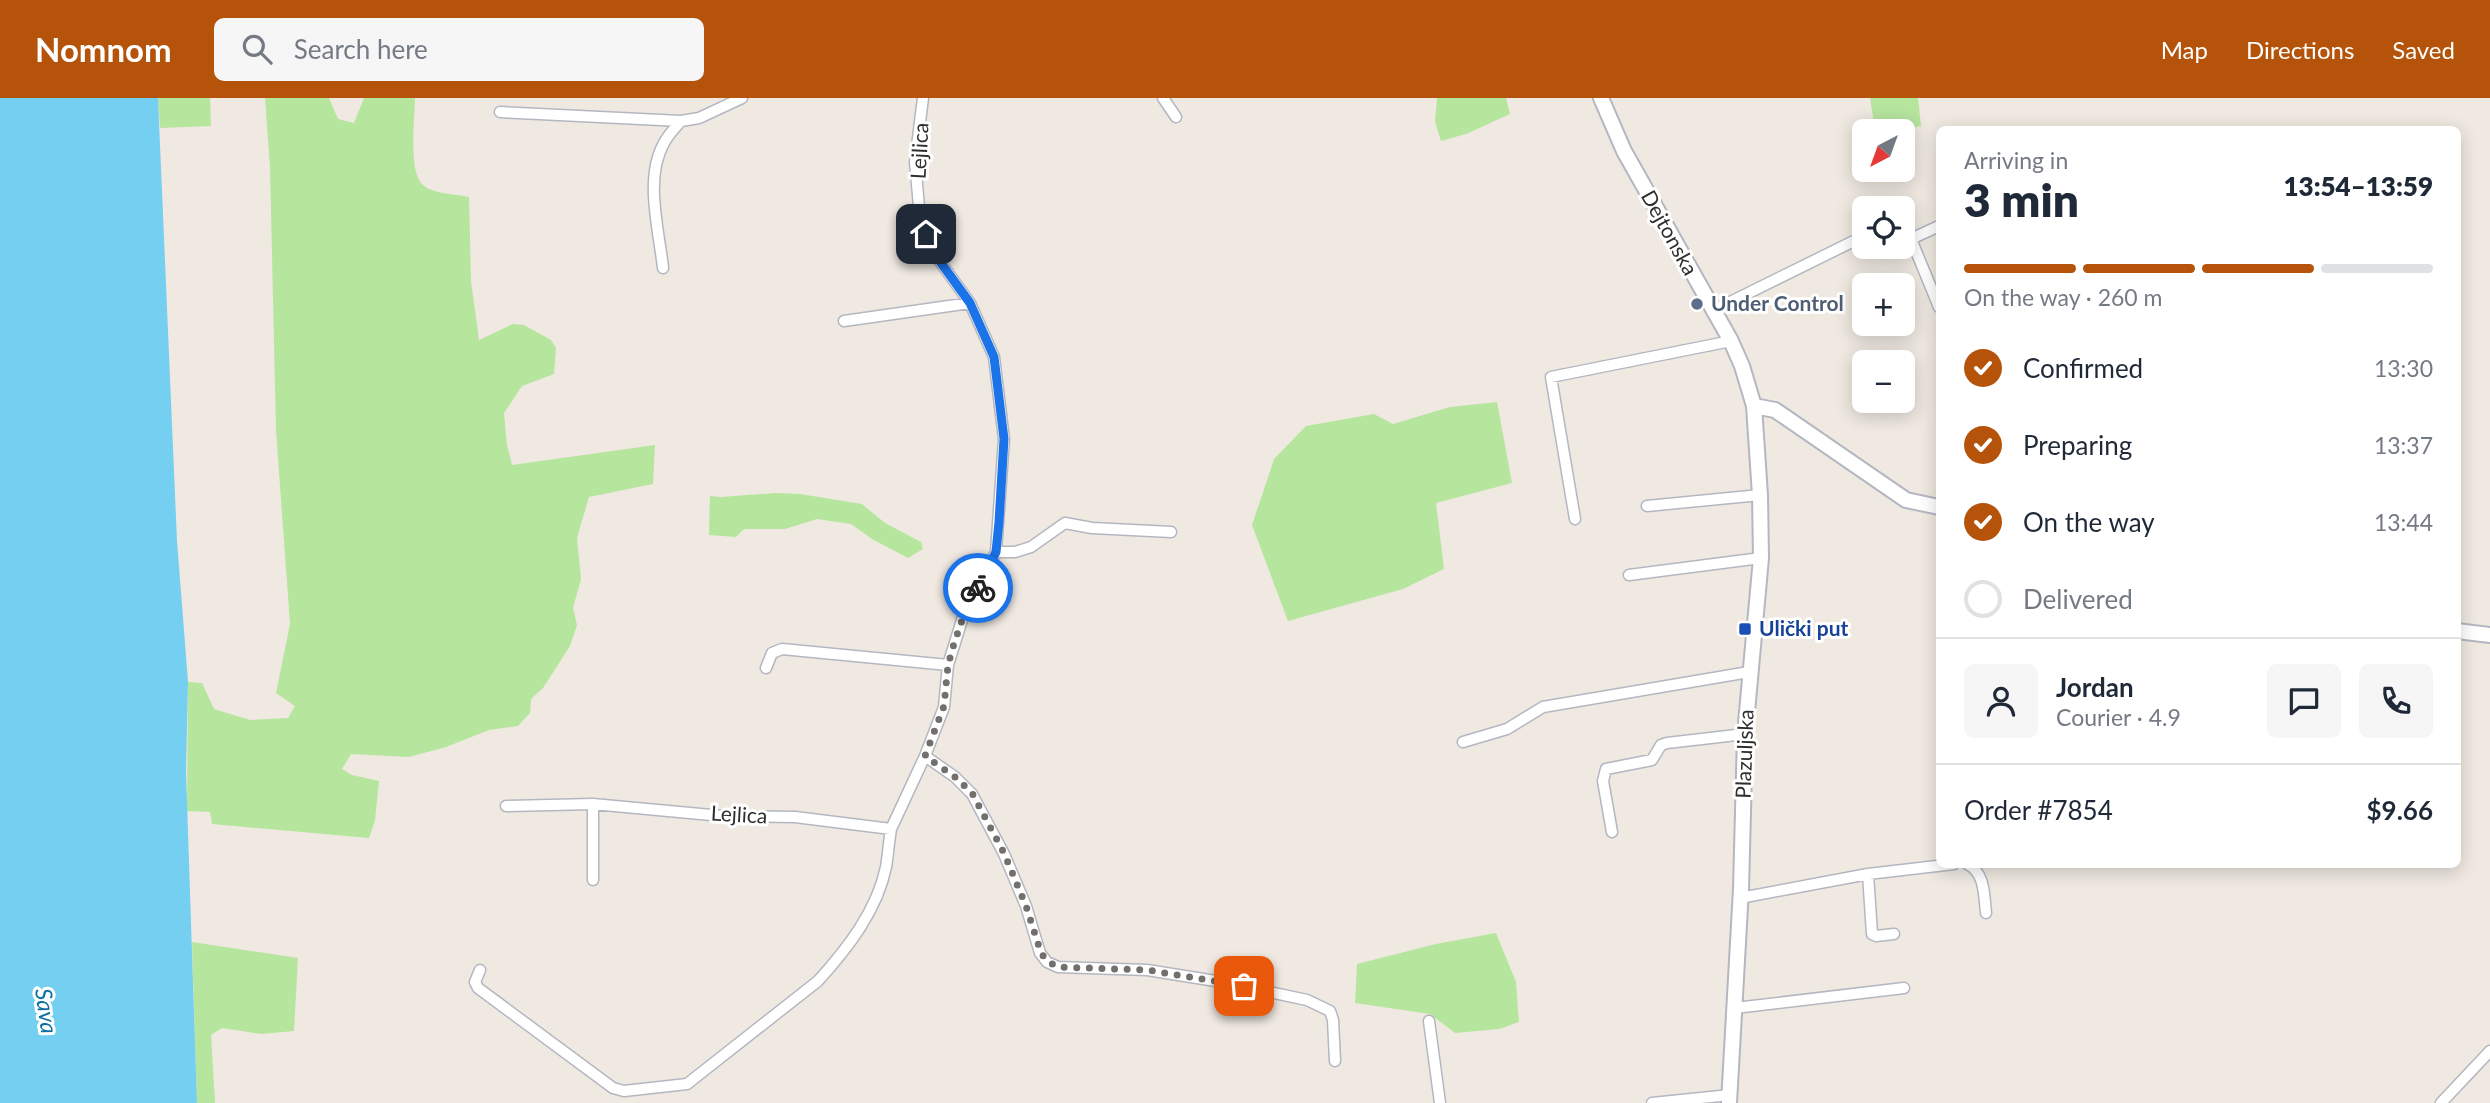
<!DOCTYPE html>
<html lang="en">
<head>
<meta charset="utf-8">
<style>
	body { margin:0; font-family:Lato,sans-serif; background:#f6f6f7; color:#1f2937; height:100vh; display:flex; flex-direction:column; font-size:26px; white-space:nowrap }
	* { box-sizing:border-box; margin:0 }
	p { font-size:23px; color:#747a83 }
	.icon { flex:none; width:38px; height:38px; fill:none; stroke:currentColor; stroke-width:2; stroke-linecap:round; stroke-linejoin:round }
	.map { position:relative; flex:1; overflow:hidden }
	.drawer { position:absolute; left:1936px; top:28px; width:525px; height:742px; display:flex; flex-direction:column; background:#fff; border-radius:10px; box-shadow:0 4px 18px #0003 }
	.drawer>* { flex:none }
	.needle { width:46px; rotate:221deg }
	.tools { position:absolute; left:1852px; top:21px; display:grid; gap:14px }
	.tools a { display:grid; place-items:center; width:63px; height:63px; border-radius:10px; background:#fff; box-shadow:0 4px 18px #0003; font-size:35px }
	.pin { position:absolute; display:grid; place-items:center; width:60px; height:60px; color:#fff; margin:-30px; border-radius:14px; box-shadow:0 4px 10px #0006 }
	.courier { position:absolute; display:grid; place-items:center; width:70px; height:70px; margin:-35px; border:5px solid #1a73e8; border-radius:50%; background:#fff; color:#222; box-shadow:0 2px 9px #0007 }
	.headline em { font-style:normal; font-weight:800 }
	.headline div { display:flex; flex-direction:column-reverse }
	.headline { display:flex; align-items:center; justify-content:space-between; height:119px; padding:0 28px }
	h1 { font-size:46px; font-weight:800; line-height:52px }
	.bar { display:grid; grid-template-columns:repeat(4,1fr); gap:10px 7px; align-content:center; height:84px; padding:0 28px }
	.bar i { height:9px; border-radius:5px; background:#e0e1e3 }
	.bar .on { background:#b45309 }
	.bar p { grid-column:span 4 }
	.line { display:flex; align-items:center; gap:18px; padding:0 28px; border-top:2px solid #e0e1e3 }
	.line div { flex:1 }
	.round { display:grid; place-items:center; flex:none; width:74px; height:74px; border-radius:10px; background:#f6f6f7 }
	ol { padding:0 28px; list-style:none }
	li { display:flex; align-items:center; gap:21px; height:77px }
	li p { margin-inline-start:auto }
	li .icon { padding:7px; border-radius:50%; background:#b45309; color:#fff; stroke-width:4 }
	li:last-child { color:#747a83 }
	li i { width:38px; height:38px; border:4px solid #e0e1e3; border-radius:50% }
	header { display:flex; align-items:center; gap:42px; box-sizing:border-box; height:98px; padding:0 35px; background:#b45309; color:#fff }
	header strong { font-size:33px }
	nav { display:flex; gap:38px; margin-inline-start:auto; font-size:24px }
	.search { width:490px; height:63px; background:#f6f6f7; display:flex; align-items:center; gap:18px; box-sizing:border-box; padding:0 24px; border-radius:10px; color:#747a83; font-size:26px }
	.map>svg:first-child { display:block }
	.green { fill:#b6e59e }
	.water { fill:#75cff0 }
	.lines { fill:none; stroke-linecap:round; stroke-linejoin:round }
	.street-casing { stroke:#b4b7c1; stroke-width:13 }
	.secondary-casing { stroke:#b4b7c1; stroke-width:18 }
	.street { stroke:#fff; stroke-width:10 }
	.secondary { stroke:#fff; stroke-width:14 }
	.done { stroke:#726f6d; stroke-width:7; stroke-dasharray:0 12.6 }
	.route { stroke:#1a73e8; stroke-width:9 }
	.service-dot { fill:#5c6f8a; stroke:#fff; stroke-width:2.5 }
	.transit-dot { fill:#1a4fb4; stroke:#fff; stroke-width:2.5 }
	.labels { text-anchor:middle; stroke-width:6; stroke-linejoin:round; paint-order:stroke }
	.street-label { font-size:21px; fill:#2e2e2e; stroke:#fff }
	.service-label { font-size:21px; font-weight:bold; fill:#4e5e75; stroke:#fff; text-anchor:start }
	.transit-label { font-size:21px; font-weight:bold; fill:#164399; stroke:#fff; text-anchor:start }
	.water-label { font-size:23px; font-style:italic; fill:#0d6fa3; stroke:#fff }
</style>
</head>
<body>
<header>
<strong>Nomnom</strong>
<div class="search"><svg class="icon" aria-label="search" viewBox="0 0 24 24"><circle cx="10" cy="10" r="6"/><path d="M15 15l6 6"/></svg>Search here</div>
<nav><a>Map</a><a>Directions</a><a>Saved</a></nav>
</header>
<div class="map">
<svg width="2490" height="1005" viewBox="0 0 2490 1005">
	<rect width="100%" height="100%" fill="#efe9e1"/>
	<path class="green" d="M158 0H210L211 28 160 30Z
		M265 0H329L338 21 354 25 364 0H415C415 20 408 71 422 86 431 96 456 96 469 99L471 183 479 242 513 226 524 227 551 242 556 250 554 276 522 288 504 315 507 347 512 367 655 347 653 386 589 399 577 440 581 481 573 510 577 527 570 548 543 590 531 601 530 615 518 628 489 632 446 649 409 659 351 656 342 671 352 677 379 683 375 722 369 740 212 726 210 714 187 713 188 584 202 585 214 611 250 622 288 620 295 608 276 595 290 526 276 332 270 69Z
		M1437 0H1506L1510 16 1466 36 1441 43 1435 24Z
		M1870 0H1918L1921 28 1896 33H1875Z
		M1497 304 1512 385 1436 405 1444 471 1403 491 1288 523 1252 427 1274 361 1306 328 1374 316 1393 326 1450 309Z
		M776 395 800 396 862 406 885 425 921 444 923 451 908 460 872 441 851 426 817 421 785 431H744L736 439 709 437 710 398 721 399Z
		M1496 835 1516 884 1519 924 1499 931 1455 935 1430 916 1355 905 1357 866 1436 846Z
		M192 844 298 860 294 933 261 936 222 930 211 937 215 1005H197Z"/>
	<path class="water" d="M0 0H158L177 443 188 584 186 674 197 1005H0Z"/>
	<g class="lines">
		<defs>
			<path id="street" d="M1163 0 1176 19
				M500 14 681 23
				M1902 125 1911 141 1939 128
				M1911 141 1939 209
				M663 170C659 132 644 80 664 45 668 37 675 30 681 23L699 20 742 0
				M1712 213 1864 138
				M844 223 970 205
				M1647 408 1760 397
				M1575 421 1551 279 1731 243
				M996 454H1015L1031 449 1065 425 1092 430 1171 434
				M1629 477 1761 460
				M766 570 772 555 782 551 948 567
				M1463 644 1507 631 1543 609 1749 574
				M925 658 955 679 972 696 1004 756 1026 808 1040 855 1047 864 1058 869 1147 872 1222 884 1307 902 1330 913 1333 922 1335 963
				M506 708 593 706 722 718 795 719 891 731 925 658 944 609 948 567 962 522 996 454 1004 341 994 259 970 205 931 151 920 120 915 64 923 0
				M1612 734 1603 683 1606 671 1652 662 1661 647 1667 645 1745 636
				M1967 766C1985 774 1984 797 1986 815
				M1868 776 1872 836 1876 838 1894 836
				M593 782V706
				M1740 800 1868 776 1954 766
				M480 872 475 884 478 890 613 990 624 993 687 986 818 883C847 851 877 813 886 769 888 757 889 743 891 731
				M1735 910 1904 890
				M1429 923 1440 1005
				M1652 1005 1730 997
				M2441 1005 2490 953"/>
			<path id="secondary" d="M1601 0 1624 53 1731 243 1742 268 1754 308 1760 397 1761 460 1745 636 1741 791 1729 1005
				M1754 308 1775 312 1906 402 1939 409
				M2457 533 2490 537"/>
		</defs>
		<use href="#street" class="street-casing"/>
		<use href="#secondary" class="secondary-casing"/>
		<use href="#street" class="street"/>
		<use href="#secondary" class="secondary"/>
	</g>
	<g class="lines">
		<path class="done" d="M978 490 962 522 953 549 948 567 944 608 925 658 955 679 972 695 1004 755 1026 808 1041 855 1047 863 1058 869 1147 872 1244 888"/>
		<path class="route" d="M926 136 931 151 970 205 994 259 1004 341 999 424 996 454 978 490"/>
	</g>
	<circle class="service-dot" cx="1697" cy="206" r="7"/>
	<rect class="transit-dot" x="1738" y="524" width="14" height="14" rx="3.5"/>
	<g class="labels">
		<g class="street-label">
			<text transform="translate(920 53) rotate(-87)" y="7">Lejlica</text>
			<text transform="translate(1669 135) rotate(61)" y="7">Dejtonska</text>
			<text transform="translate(1745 656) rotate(-88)" y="7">Plazuljska</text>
			<text transform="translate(739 717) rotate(3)" y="7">Lejlica</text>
		</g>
		<g class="service-label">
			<text x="1711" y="213">Under Control</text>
		</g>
		<g class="transit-label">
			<text x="1759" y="538">Ulički put</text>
		</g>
		<g class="water-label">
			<text transform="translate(46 913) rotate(82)" y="8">Sava</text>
		</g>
	</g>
</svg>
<div class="tools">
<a><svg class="needle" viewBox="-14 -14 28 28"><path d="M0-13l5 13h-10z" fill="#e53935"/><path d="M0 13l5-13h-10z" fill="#747a83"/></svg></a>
<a><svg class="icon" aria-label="locate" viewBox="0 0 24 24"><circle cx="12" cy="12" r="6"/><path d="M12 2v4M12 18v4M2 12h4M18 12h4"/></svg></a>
<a>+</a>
<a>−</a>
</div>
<div class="pin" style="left:1244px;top:888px;background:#ea580c"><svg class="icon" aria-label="bag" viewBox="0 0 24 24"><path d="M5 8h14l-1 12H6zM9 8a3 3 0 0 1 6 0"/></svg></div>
<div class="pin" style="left:926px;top:136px;background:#1f2937"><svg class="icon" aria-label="home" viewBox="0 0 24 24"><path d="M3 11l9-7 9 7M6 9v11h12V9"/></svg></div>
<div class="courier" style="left:978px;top:490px"><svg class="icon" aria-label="bike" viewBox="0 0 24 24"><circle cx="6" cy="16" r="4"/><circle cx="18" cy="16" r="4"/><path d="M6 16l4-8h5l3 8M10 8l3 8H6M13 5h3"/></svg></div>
<section class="drawer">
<div class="headline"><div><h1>3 min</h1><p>Arriving in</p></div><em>13:54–13:59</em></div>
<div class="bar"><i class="on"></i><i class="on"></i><i class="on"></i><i></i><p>On the way · 260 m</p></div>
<ol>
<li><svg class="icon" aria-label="check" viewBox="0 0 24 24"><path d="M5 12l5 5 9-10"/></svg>Confirmed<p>13:30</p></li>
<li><svg class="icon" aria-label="check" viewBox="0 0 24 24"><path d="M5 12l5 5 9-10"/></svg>Preparing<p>13:37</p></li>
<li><svg class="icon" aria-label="check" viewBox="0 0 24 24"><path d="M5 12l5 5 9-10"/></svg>On the way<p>13:44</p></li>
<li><i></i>Delivered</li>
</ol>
<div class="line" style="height:126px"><a class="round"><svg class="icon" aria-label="person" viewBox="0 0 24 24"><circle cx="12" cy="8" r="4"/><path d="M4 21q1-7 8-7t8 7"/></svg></a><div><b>Jordan</b><p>Courier · 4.9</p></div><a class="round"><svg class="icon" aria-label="chat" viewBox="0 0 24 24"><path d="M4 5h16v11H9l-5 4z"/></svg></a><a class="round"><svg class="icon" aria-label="phone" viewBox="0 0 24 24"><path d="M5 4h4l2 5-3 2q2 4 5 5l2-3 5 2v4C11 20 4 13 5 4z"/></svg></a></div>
<div class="line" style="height:91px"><div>Order #7854</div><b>$9.66</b></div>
</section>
</div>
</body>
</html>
